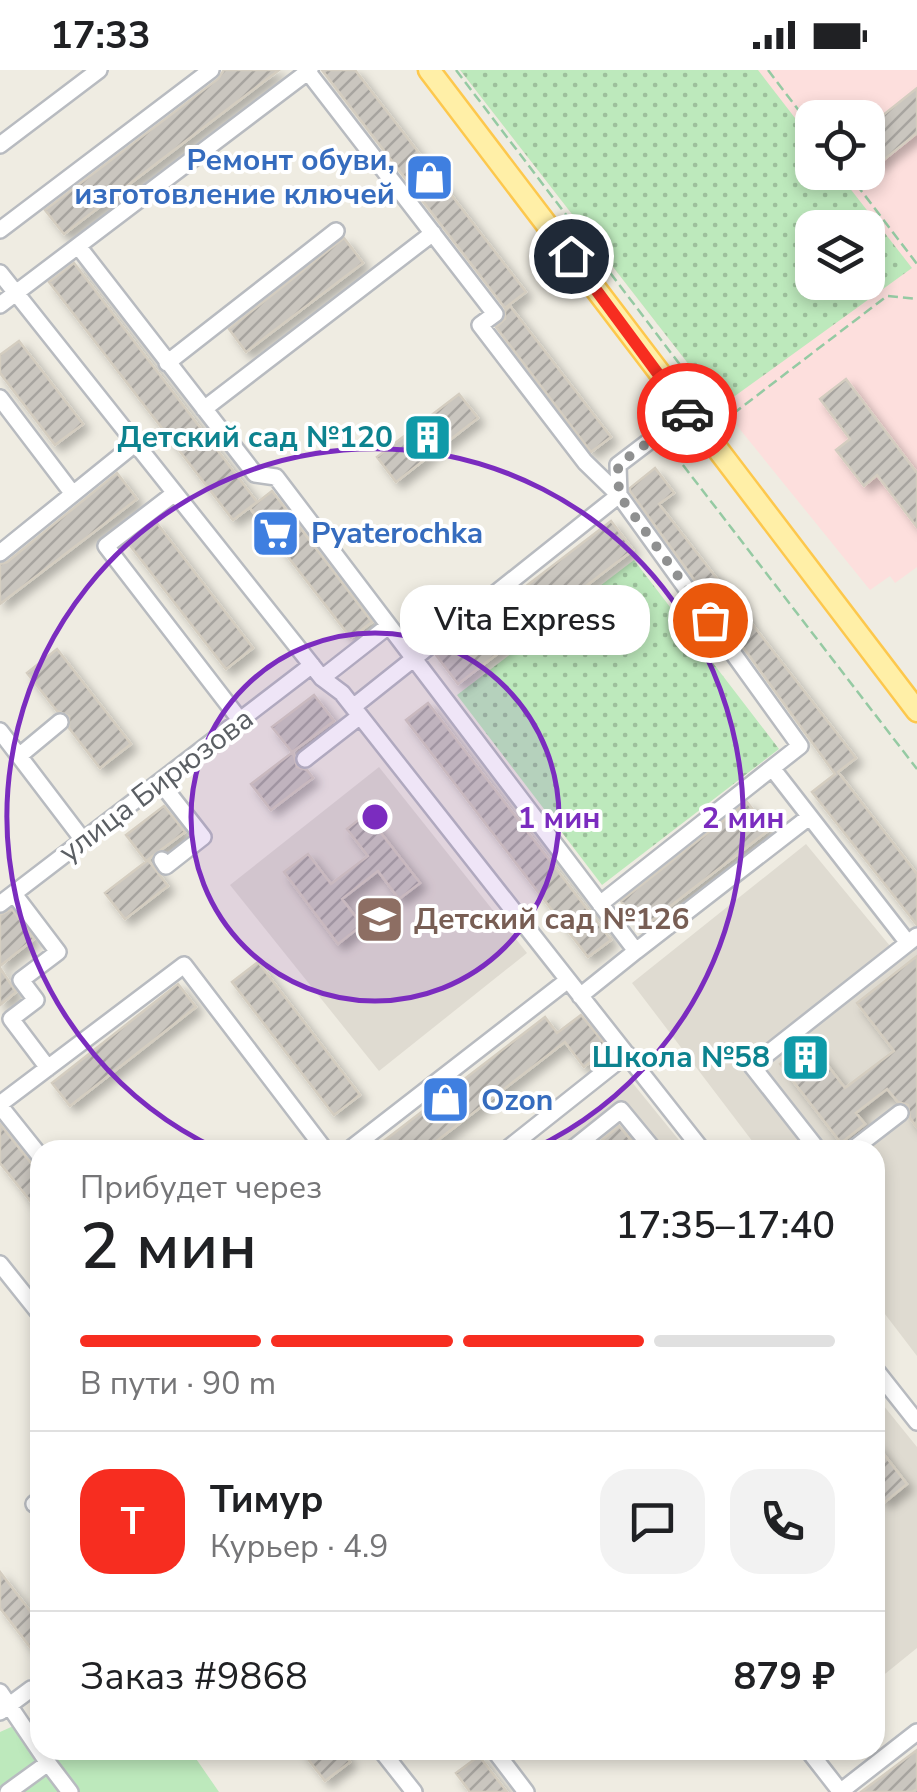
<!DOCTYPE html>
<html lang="ru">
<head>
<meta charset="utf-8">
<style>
	body { margin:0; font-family:"Nunito Sans",sans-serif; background:#f2f2f2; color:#202124; height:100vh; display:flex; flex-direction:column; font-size:38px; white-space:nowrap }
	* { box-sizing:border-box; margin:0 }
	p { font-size:32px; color:#757577 }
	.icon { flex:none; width:55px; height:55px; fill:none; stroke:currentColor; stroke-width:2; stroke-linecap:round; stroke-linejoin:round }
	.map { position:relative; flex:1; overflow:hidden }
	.side { position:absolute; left:30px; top:1070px; width:855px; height:620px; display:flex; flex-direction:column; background:#fff; border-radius:30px; box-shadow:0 5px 15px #0003 }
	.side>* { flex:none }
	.tools { position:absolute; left:795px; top:30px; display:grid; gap:20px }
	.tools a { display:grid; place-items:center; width:90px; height:90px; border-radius:20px; background:#fff; box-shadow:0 5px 15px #0003; font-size:50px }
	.pin { position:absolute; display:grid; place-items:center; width:85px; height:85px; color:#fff; margin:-42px; border:5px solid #fff; border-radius:50%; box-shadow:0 2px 10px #0007 }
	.courier { position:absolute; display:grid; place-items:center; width:100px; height:100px; margin:-50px; border:8px solid #f72d20; border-radius:50%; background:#fff; color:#222; box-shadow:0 2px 12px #0007 }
	.bubble { position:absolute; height:70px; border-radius:30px; background:#fff; box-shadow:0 5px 15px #0003; font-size:32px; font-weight:600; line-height:70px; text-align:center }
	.overview em { font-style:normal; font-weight:600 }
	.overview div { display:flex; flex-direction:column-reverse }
	.overview { display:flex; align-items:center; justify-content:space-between; height:170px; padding:0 50px }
	h1 { font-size:65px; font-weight:600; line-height:75px }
	.bar { display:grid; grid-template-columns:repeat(4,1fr); gap:15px 10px; align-content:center; height:120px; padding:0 50px }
	.bar i { height:12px; border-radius:8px; background:#e0e0e0 }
	.bar .on { background:#f72d20 }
	.bar p { grid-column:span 4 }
	.line { display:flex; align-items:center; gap:25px; padding:0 50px; border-top:2px solid #e0e0e0 }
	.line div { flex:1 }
	.round { display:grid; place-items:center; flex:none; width:105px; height:105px; border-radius:30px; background:#f2f2f2 }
	.status { display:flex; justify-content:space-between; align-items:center; height:70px; padding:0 50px; background:#fff; direction:ltr }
	.status svg { height:28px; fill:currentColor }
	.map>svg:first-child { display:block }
	.education { fill:#dfdbd1 }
	.medical { fill:#fddfdd; fill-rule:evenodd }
	.grass { fill:url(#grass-dots); fill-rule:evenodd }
	.garden { fill:#bde9bc }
	.building { fill:url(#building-hatch); stroke:#d4cdc0; stroke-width:2.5; filter:url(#shadow) }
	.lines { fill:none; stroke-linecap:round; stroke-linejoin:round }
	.minor-casing { stroke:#b8bbc0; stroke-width:20 }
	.major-casing { stroke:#fdc84d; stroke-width:25 }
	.path { stroke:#95caa3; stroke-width:2.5; stroke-dasharray:10 5; stroke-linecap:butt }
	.minor { stroke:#fff; stroke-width:15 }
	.major { stroke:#ffefa7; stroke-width:20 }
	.done { stroke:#8f9090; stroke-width:10; stroke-dasharray:0 18 }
	.route { stroke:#f72d20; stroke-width:12 }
	.ring { fill:none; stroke:#7b2cbf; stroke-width:5 }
	.labels { text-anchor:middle; stroke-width:8; stroke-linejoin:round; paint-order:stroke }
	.shop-label { font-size:30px; font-weight:bold; fill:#366cbe; stroke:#fff; text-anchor:start }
	.culture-label { font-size:30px; font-weight:bold; fill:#0d838f; stroke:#fff; text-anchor:end }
	.street-label { font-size:30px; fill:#5b5f64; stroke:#fff }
	.education-label { font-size:30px; font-weight:bold; fill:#785e54; stroke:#fff; text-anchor:start }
	.centre { fill:#7b2cbf; stroke:#fff; stroke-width:5 }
	.ring-label { font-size:30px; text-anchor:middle; font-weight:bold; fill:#7b2cbf; stroke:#fff; stroke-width:8; stroke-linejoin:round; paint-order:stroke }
</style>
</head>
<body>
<div class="status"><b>17:33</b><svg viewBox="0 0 49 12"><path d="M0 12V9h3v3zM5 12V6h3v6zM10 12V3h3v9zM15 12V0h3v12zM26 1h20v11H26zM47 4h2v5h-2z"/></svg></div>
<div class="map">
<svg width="917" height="1722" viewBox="0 0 917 1722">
	<defs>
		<pattern id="grass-dots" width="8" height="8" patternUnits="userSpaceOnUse" patternTransform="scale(2.5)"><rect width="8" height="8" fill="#bde9bc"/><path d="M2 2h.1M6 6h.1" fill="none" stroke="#9dc09c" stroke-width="1.8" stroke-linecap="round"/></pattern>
		<pattern id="building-hatch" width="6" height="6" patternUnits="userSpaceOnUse" patternTransform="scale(2.5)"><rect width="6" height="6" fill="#cac6bf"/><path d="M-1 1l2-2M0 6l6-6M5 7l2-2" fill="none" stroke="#a7a49f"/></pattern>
		<filter id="shadow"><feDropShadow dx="6" dy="6" stdDeviation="5" flood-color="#0004"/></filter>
	</defs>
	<rect width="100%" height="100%" fill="#efece2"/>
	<path class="education" d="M379 697 527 883 379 1001 230 815Z
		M806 774 895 882 917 866V1286L875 1231V1080H759L632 913Z
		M631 1011 687 1080H545Z
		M875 1325 917 1377V1578L875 1612Z"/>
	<path class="medical" d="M460 0H917V497L895 513 890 506 870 520 721 336ZM812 48H868V102H812ZM812 158H868V212H812Z"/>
	<path class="grass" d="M460 0H758L812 70V102L838 103 912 198 721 336ZM812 158H868V212H812Z
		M634 490 779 679 602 815 457 625Z"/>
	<path class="garden" d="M40 1644V1680H190L219 1722H0V1662Z"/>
	<path class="building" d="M224 0H279L64 164 45 140 218 9Z
		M322 0H355L526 222 505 238Z
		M917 18V63L876 96 868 86V57Z
		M344 168 363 193 246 282 229 259Z
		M74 193 257 432 233 450 49 212Z
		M510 236 611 367 591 382 496 257 505 249V240Z
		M19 271 83 354 55 375 0 303V285Z
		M846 309 917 403V457L877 405 864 416 836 380 850 369 820 329Z
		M459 324 478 348 396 412 377 387Z
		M655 398 674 423 659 434 856 688 838 702 917 804V855L812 722 835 704 630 421V418Z
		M117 403 137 429 0 534V494L7 492Z
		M272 421 372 552 351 568 250 438Z
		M611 451 633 480 458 614 436 585Z
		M156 452 253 578 226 599 128 473Z
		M57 579 131 674 100 698 69 658V646L57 641 27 603Z
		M314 625 334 651 292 682 272 657Z
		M428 633 611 870 588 887 406 650Z
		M293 682 297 697 307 700 313 708 271 740 251 714Z
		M747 732 769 760 642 858 621 831Z
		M164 736 185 762 146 791 126 765Z
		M366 744 420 813 399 829 378 801 342 829 362 855 338 874 284 802 308 784 331 814 368 786 347 759Z
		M148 790 168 816 125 849 105 823Z
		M12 839 34 869 0 896V845Z
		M917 886V1057L910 1048 908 1035 898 1032 887 1019 856 1043 865 1054 841 1073 780 994 809 971 845 1018 894 981 857 933Z
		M258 892 360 1025 334 1045 232 912Z
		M0 898 16 922 0 935Z
		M178 914 196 937 70 1036 52 1013Z
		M581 945 608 978 584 997 565 972 425 1080H372L545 947 557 963Z
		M0 1054 31 1093 40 1097V1143L0 1093Z
		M619 1056 639 1080H610L602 1070Z
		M875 1373 907 1414 885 1432 875 1419Z
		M0 1502 40 1554V1570L30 1577 0 1538Z
		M301 1680H341L350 1692 325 1711Z
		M917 1680V1719L912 1722H861Z
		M479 1686 507 1722H470L456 1703Z"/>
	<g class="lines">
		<defs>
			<path id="minor" d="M308 2 495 244 480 255 585 392 619 425 800 676 772 698 908 873 917 866
				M0 75 99 0
				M0 160 211 0
				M78 176 255 404 276 407 636 881 580 926
				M0 203 322 608 342 623 702 1080
				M0 235 310 0
				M167 293 336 161
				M0 328 73 424
				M204 339 433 163
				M175 423 106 476 240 650
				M0 483 136 373
				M322 608 387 557
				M353 637 619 425 618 395 689 341
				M0 661 83 770
				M19 686 60 652
				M305 689 360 646
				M160 712 203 767 166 796 162 790
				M14 824 58 882 21 910 36 930 11 949 48 998
				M0 834 312 595
				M600 834 772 698
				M636 881 809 747
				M0 1034 184 895 325 1080
				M0 1036 40 1086
				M349 1080 568 910
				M506 1080 627 984
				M571 1080 621 1040 654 1080
				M818 1080 752 996 908 873
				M852 1080 900 1043
				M0 1194 40 1244
				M875 1299 917 1352
				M34 1434 40 1429
				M0 1622 48 1693
				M0 1642 31 1619
				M381 1680 414 1722
				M494 1680 526 1722
				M808 1680 840 1721
				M8 1722 48 1693 70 1722
				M840 1722 917 1662"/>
			<path id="major" d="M429 0 917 641"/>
		</defs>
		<use href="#minor" class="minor-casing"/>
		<use href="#major" class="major-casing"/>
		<path class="path" d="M456 0 722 350
			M768 0 812 58
			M847 102 917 194
			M721 353 887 226 917 229
			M691 375 676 386 917 699"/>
		<use href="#minor" class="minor"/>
		<use href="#major" class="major"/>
	</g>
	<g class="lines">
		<path class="done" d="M687 343 618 395 619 425 710 550"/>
		<path class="route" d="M571 186 687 343"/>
	</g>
	<circle cx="375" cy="747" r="184" fill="#7b2cbf" fill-opacity=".12"/>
	<g class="ring">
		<circle cx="375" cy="747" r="184"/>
		<path d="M217 1079A368 368 0 1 1 533 1079"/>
	</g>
	<defs>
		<symbol id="shop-square" viewBox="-11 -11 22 22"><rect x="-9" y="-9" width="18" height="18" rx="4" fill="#3f7fe0" stroke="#fff"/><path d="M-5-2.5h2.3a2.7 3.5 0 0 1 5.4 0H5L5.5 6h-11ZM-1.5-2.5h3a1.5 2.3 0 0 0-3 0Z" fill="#fff"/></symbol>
		<symbol id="building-square" viewBox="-11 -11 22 22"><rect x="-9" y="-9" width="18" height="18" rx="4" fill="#0f9aa8" stroke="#fff"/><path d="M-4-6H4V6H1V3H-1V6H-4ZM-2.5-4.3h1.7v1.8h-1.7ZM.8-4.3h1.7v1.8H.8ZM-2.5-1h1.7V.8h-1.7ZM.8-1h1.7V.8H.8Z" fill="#fff"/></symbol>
		<symbol id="supermarket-square" viewBox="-11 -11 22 22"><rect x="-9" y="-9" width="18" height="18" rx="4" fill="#3f7fe0" stroke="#fff"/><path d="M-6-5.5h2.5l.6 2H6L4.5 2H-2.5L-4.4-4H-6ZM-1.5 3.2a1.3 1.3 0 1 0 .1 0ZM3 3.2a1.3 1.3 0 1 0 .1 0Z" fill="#fff"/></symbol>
		<symbol id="school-square" viewBox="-11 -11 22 22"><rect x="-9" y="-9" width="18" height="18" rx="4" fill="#8d6e63" stroke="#fff"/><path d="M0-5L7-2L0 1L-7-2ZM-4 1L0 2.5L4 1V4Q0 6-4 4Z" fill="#fff"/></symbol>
	</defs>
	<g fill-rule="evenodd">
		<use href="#shop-square" x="402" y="80" width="55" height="55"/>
		<use href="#building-square" x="400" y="340" width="55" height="55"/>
		<use href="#supermarket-square" x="248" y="436" width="55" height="55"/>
		<use href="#school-square" x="352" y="822" width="55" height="55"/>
		<use href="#building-square" x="778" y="960" width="55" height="55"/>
		<use href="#shop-square" x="418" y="1002" width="55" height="55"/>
	</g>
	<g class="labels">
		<g class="shop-label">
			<text x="395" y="100" text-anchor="end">Ремонт обуви,<tspan x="395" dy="34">изготовление ключей</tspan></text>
			<text x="311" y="473">Pyaterochka</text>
			<text x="481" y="1040">Ozon</text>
		</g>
		<g class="culture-label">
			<text x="393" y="377">Детский сад №120</text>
			<text x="770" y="997">Школа №58</text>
		</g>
		<g class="street-label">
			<text transform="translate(156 715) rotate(-37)" y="10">улица Бирюзова</text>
		</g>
		<g class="education-label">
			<text x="414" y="859">Детский сад №126</text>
		</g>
	</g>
	<circle cx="375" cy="747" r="15" class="centre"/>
	<g class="ring-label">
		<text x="559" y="758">1 мин</text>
		<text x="743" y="758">2 мин</text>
	</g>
</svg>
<div class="tools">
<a><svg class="icon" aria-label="locate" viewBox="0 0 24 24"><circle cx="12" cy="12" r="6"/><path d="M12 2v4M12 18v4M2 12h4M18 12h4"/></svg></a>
<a><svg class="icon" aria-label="layers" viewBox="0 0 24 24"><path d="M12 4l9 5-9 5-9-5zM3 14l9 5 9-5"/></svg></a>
</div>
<div class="pin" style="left:710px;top:550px;background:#ea580c"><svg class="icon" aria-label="bag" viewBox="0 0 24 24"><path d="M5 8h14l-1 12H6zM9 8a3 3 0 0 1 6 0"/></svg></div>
<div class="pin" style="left:571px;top:186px;background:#1f2937"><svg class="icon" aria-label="home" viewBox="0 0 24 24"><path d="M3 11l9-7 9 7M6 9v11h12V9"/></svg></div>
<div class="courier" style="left:687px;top:343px"><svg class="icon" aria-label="car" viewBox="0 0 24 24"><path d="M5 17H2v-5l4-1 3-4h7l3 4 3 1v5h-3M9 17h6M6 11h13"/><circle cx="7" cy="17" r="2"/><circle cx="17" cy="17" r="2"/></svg></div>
<div class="bubble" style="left:400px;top:515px;width:250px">Vita Express</div>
<section class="side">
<div class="overview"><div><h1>2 мин</h1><p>Прибудет через</p></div><em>17:35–17:40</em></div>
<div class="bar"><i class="on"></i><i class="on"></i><i class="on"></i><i></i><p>В пути · 90 m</p></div>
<div class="line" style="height:180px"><b class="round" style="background:#f72d20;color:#fff">Т</b><div><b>Тимур</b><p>Курьер · 4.9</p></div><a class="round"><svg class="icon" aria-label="chat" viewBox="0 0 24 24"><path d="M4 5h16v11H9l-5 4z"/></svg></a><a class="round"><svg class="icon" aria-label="phone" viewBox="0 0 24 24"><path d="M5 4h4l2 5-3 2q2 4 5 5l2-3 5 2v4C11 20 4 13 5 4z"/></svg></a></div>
<div class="line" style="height:130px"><div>Заказ #9868</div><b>879 ₽</b></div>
</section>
</div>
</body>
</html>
